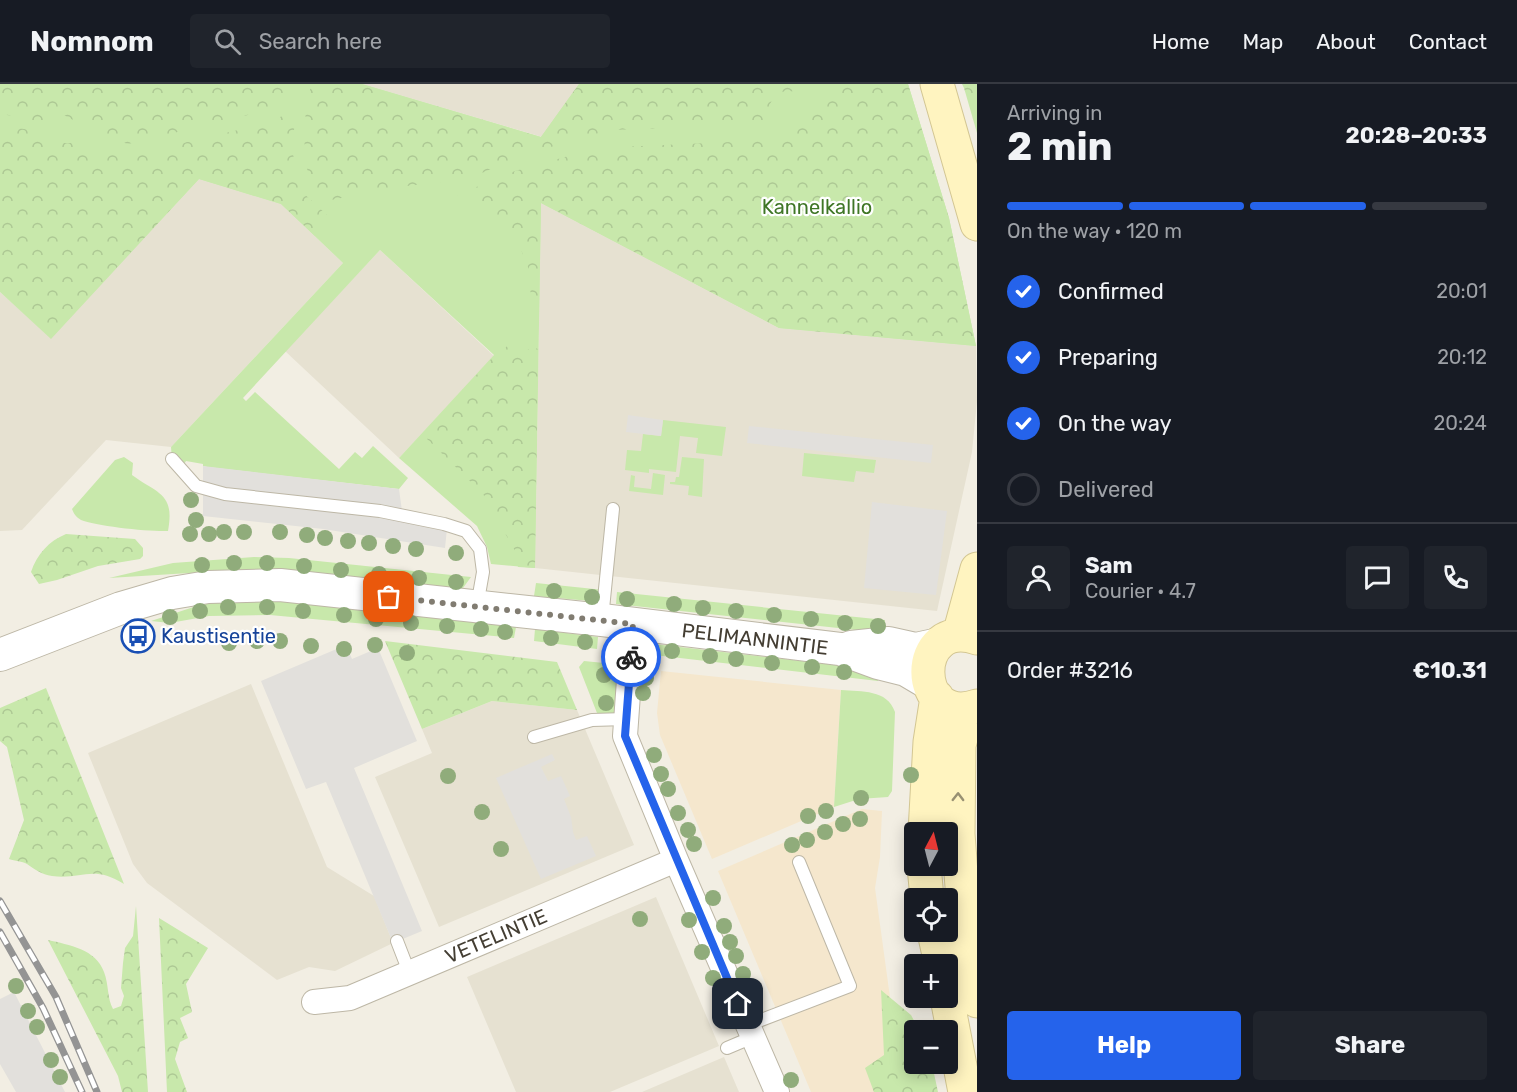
<!DOCTYPE html>
<html lang="en">
<head>
<meta charset="utf-8">
<style>
	body { margin:0; font-family:Rubik,sans-serif; background:#20242c; color:#f1f3f6; height:100vh; display:flex; flex-direction:column; font-size:22px; white-space:nowrap }
	* { box-sizing:border-box; margin:0 }
	p { font-size:20px; color:#9ea1a6 }
	.icon { flex:none; width:33px; height:33px; fill:none; stroke:currentColor; stroke-width:2; stroke-linecap:round; stroke-linejoin:round }
	.map { position:relative; flex:1; overflow:hidden }
	.drawer { display:flex; flex-direction:column; background:#171b24; width:540px }
	.drawer>* { flex:none }
	.needle { width:39px; rotate:7deg }
	.buttons { position:absolute; left:904px; top:738px; display:grid; gap:12px }
	.buttons a { display:grid; place-items:center; width:54px; height:54px; border-radius:6px; background:#171b24; box-shadow:0 3px 15px #0003; font-size:30px }
	.pin { position:absolute; display:grid; place-items:center; width:51px; height:51px; color:#fff; margin:-26px; border-radius:12px; box-shadow:0 3px 9px #0006 }
	.courier { position:absolute; display:grid; place-items:center; width:60px; height:60px; margin:-30px; border:4px solid #2563eb; border-radius:50%; background:#fff; color:#222; box-shadow:0 2px 8px #0007 }
	.head em { font-style:normal; font-weight:700 }
	.head div { display:flex; flex-direction:column-reverse }
	.head { display:flex; align-items:center; justify-content:space-between; height:102px; padding:0 30px }
	h1 { font-size:39px; font-weight:700; line-height:45px }
	.bar { display:grid; grid-template-columns:repeat(4,1fr); gap:9px 6px; align-content:center; height:72px; padding:0 30px }
	.bar i { height:8px; border-radius:4px; background:#363941 }
	.bar .active { background:#2563eb }
	.bar p { grid-column:span 4 }
	.line { display:flex; align-items:center; gap:15px; padding:0 30px; border-top:2px solid #363941 }
	.line div { flex:1 }
	.round { display:grid; place-items:center; flex:none; width:63px; height:63px; border-radius:6px; background:#20242c }
	ol { padding:0 30px; list-style:none }
	li { display:flex; align-items:center; gap:18px; height:66px }
	li p { margin-inline-start:auto }
	li .icon { padding:6px; border-radius:50%; background:#2563eb; color:#fff; stroke-width:4 }
	li:last-child { color:#9ea1a6 }
	li i { width:33px; height:33px; border:3px solid #363941; border-radius:50% }
	.cta { display:flex; gap:12px; margin-top:auto; padding:12px 30px }
	.cta a { flex:1; height:69px; border-radius:6px; background:#2563eb; color:#fff; font-size:24px; font-weight:700; line-height:69px; text-align:center }
	.cta a+a { background:#20242c; color:#f1f3f6 }
	header { display:flex; align-items:center; gap:36px; box-sizing:border-box; height:84px; padding:0 30px; background:#171b24; border-bottom:2px solid #363941 }
	header strong { font-size:28px }
	nav { display:flex; gap:33px; margin-inline-start:auto; font-size:21px }
	.search { width:420px; height:54px; background:#20242c; display:flex; align-items:center; gap:15px; box-sizing:border-box; padding:0 21px; border-radius:6px; color:#9ea1a6; font-size:22px }
	main { display:flex; flex:1; min-height:0 }
	.map>svg:first-child { display:block }
	.residential { fill:#e6e1d1 }
	.commercial { fill:#f5e7cd }
	.green { fill:#c8e8ab }
	.forest { fill:url(#forest-crowns) }
	.parking { fill:#e2e0dc }
	.lines { fill:none; stroke-linecap:round; stroke-linejoin:round }
	.service-casing { stroke:#bdb7a6; stroke-width:14 }
	.minor-casing { stroke:#bdb7a6; stroke-width:26 }
	.tertiary-casing { stroke:#bdb7a6; stroke-width:34 }
	.secondary-casing { stroke:#d3c692; stroke-width:35 }
	.service { stroke:#fff; stroke-width:12 }
	.minor { stroke:#fff; stroke-width:24 }
	.tertiary { stroke:#fff; stroke-width:32 }
	.secondary { stroke:#fff4c0; stroke-width:33 }
	.rail-casing { stroke:#949494; stroke-width:7 }
	.rail { stroke:#fff; stroke-width:4.5; stroke-dasharray:14; stroke-linecap:butt }
	.tree { fill:#90ac7b }
	.oneway { stroke:#989072 }
	.done { stroke:#817c71; stroke-width:6; stroke-dasharray:0 10.8 }
	.route { stroke:#2563eb; stroke-width:8 }
	.labels { text-anchor:middle; stroke-width:4.5; stroke-linejoin:round; paint-order:stroke }
	.park-label { font-size:20px; fill:#3f7626; stroke:#fff }
	.transit-label { font-size:20px; fill:#164399; stroke:#fff; text-anchor:start }
	.street-label { font-size:20px; fill:#443e33; stroke:#fff }
</style>
</head>
<body>
<header>
<strong>Nomnom</strong>
<div class="search"><svg class="icon" aria-label="search" viewBox="0 0 24 24"><circle cx="10" cy="10" r="6"/><path d="M15 15l6 6"/></svg>Search here</div>
<nav><a>Home</a><a>Map</a><a>About</a><a>Contact</a></nav>
</header>
<main>
<div class="map">
<svg width="977" height="1008" viewBox="0 0 977 1008">
	<defs>
		<pattern id="forest-crowns" width="20" height="18" patternUnits="userSpaceOnUse" patternTransform="scale(1.5)"><rect width="20" height="18" fill="#c8e8ab"/><path d="M2 6a3 3 0 1 1 6 0M12 15a3 3 0 1 1 6 0" fill="none" stroke="#adc894"/></pattern>
	</defs>
	<rect width="100%" height="100%" fill="#f2eee3"/>
	<path class="residential" d="M362 0H579L542 53Z
		M199 95 281 120 343 179 171 363 106 356 22 446 0 447V208L51 254Z
		M541 119 779 244 976 262 977 317 972 368 937 527 535 484Z
		M380 166 494 272 399 374 285 267Z
		M251 600 327 783 374 812 393 859 335 887 309 883 277 896 147 799 133 780 88 669Z
		M492 617 577 626 634 761 439 843 375 693 432 669 422 645Z
		M656 813 719 962 610 1008H516L467 893Z
		M724 973 739 1008H642Z"/>
	<path class="commercial" d="M661 587 841 606 834 723 712 775 660 651 657 629Z
		M862 725 882 727 880 773 875 804 903 1008H811L718 787Z"/>
	<path class="green" d="M0 0H362L541 53 579 0H908L949 134 976 262 779 244 541 119 535 484 491 480 487 463 477 442 399 374 494 271 380 166 243 314 246 317 255 308 339 385 355 368 362 374 373 362 408 394 399 405 207 383 203 382V380L186 377 181 385 172 375 171 363 343 179 281 120 199 95 51 255 0 208Z
		M663 336 726 343 722 372 696 369 698 354 680 352 676 388 649 385V389L625 386 627 366 641 367 643 350 661 352Z
		M804 369 876 376 874 389 856 387 854 398 802 392Z
		M124 373 133 379 132 391C158 410 175 409 168 447 151 448 95 442 81 436 76 433 74 430 72 425L115 376Z
		M682 373 704 375 702 413 688 411 689 402 670 400V398H675L676 393H679Z
		M653 389 665 391 663 411 629 407 631 391 635 392 634 403 651 405Z
		M254 473 289 474 471 493 463 504H455L314 489 254 485 109 494 173 479Z
		M536 499 604 506 602 518 534 512Z
		M617 508 885 536 884 549 616 520Z
		M221 514 280 515 516 543 514 554 270 531 209 532 170 539 151 537Z
		M535 545 598 553 597 565 534 557Z
		M654 560 880 586 878 597 654 571Z
		M584 577 614 580 620 583 617 631 597 629 579 583Z
		M841 606C862 608 887 605 895 628L892 707 888 713 859 715 834 723Z"/>
	<path class="forest" d="M0 0H296L288 17 273 25 128 60 105 53 58 28 47 30 43 40 14 32 0 30Z
		M312 0H362L541 53 579 0H819L807 8 785 7 775 11 770 20 774 35 770 38 731 42 610 46 523 71 468 95 398 103 331 116C321 109 312 100 308 88 302 69 304 18 312 0Z
		M844 0H908L949 134 976 262 779 244 541 119 539 235 531 230 530 188 517 156 469 114 457 111 515 87 597 64 773 56Z
		M962 0H977V49L964 4Z
		M295 24 293 70 300 106 328 132 326 148 315 152 281 120 199 95 52 253 0 207V41L36 47 49 59H71L123 70 166 63 272 38Z
		M514 257 526 267 532 263 538 265 535 484 518 483 514 465 483 410 422 350 494 272Z
		M66 450 135 455 143 464V472L140 475 98 482 57 496 39 500 31 488C37 470 49 457 66 450Z
		M385 557 557 578 577 626 492 617 422 645Z
		M46 604 124 800C92 780 82 796 52 792 41 790 36 786 27 780 22 777 15 777 9 775L24 736 7 663 0 657V624Z
		M136 822 148 1008H122L118 992 48 856C69 861 96 865 104 888 109 901 107 914 113 925L121 922 124 912 121 904 123 879 125 864 133 852Z
		M159 834 208 864 186 900 192 928 180 934 188 954 180 958 175 975 187 1008H167Z
		M881 906 911 931 919 946H915V980H932L938 1008H874L865 984 884 971Z"/>
	<path class="parking" d="M628 331 663 336 661 352 626 348Z
		M749 342 933 361 931 379 747 359Z
		M203 382 399 405 402 427 448 435 445 464 323 445 203 432Z
		M872 418 947 427 936 511 864 504Z
		M346 561 352 575 378 564 417 657 354 684 422 847 393 859 326 698 306 705 261 597Z
		M552 670 555 676 541 683 548 697 561 692 570 712 564 715 571 733 573 748 576 756 587 752 596 772 541 795 496 694Z
		M14 908 65 1008H16L0 980V915Z"/>
	<g class="lines">
		<defs>
			<path id="service" d="M172 375 196 402 225 410 380 427 444 440 466 447 480 465 483 488 477 522
				M602 535 613 425
				M534 653 592 636 626 635
				M397 857 409 888
				M748 941 850 902 799 778
				M727 964 753 953"/>
			<path id="minor" d="M633 540 625 652 676 776 777 1008
				M314 918 350 914 676 776"/>
			<path id="tertiary" d="M851 563 889 559 916 565 939 560
				M0 571 121 524 172 509 208 503 280 501 602 536 840 565 878 579 906 586 928 599"/>
			<path id="secondary" d="M937 0 977 140
				M959 551 977 485
				M977 554C911 532 912 644 977 622
				M970 624 959 661 958 750 966 855 977 917
				M925 748 930 658 937 613
				M924 782 927 814
				M934 848 941 880
				M947 914 965 1008"/>
		</defs>
		<use href="#service" class="service-casing"/>
		<use href="#minor" class="minor-casing"/>
		<use href="#tertiary" class="tertiary-casing"/>
		<use href="#secondary" class="secondary-casing"/>
		<use href="#service" class="service"/>
		<use href="#minor" class="minor"/>
		<use href="#tertiary" class="tertiary"/>
		<use href="#secondary" class="secondary"/>
		<defs>
			<path id="rail" d="M0 817 56 913 97 1008
				M0 848 43 924 82 1008"/>
		</defs>
		<use href="#rail" class="rail-casing"/>
		<use href="#rail" class="rail"/>
	</g>
	<g class="tree">
		<circle cx="191" cy="416" r="8"/>
		<circle cx="196" cy="436" r="8"/>
		<circle cx="224" cy="448" r="8"/>
		<circle cx="244" cy="448" r="8"/>
		<circle cx="280" cy="448" r="8"/>
		<circle cx="190" cy="450" r="8"/>
		<circle cx="209" cy="450" r="8"/>
		<circle cx="307" cy="451" r="8"/>
		<circle cx="325" cy="454" r="8"/>
		<circle cx="348" cy="457" r="8"/>
		<circle cx="369" cy="459" r="8"/>
		<circle cx="393" cy="462" r="8"/>
		<circle cx="416" cy="465" r="8"/>
		<circle cx="456" cy="469" r="8"/>
		<circle cx="234" cy="479" r="8"/>
		<circle cx="267" cy="479" r="8"/>
		<circle cx="202" cy="481" r="8"/>
		<circle cx="304" cy="482" r="8"/>
		<circle cx="341" cy="486" r="8"/>
		<circle cx="379" cy="490" r="8"/>
		<circle cx="419" cy="494" r="8"/>
		<circle cx="456" cy="498" r="8"/>
		<circle cx="554" cy="507" r="8"/>
		<circle cx="592" cy="513" r="8"/>
		<circle cx="627" cy="515" r="8"/>
		<circle cx="674" cy="520" r="8"/>
		<circle cx="228" cy="523" r="8"/>
		<circle cx="267" cy="523" r="8"/>
		<circle cx="703" cy="524" r="8"/>
		<circle cx="200" cy="527" r="8"/>
		<circle cx="303" cy="527" r="8"/>
		<circle cx="736" cy="527" r="8"/>
		<circle cx="344" cy="531" r="8"/>
		<circle cx="774" cy="531" r="8"/>
		<circle cx="170" cy="533" r="8"/>
		<circle cx="376" cy="535" r="8"/>
		<circle cx="811" cy="535" r="8"/>
		<circle cx="411" cy="539" r="8"/>
		<circle cx="845" cy="539" r="8"/>
		<circle cx="447" cy="542" r="8"/>
		<circle cx="878" cy="542" r="8"/>
		<circle cx="481" cy="545" r="8"/>
		<circle cx="505" cy="548" r="8"/>
		<circle cx="551" cy="554" r="8"/>
		<circle cx="257" cy="557" r="8"/>
		<circle cx="280" cy="557" r="8"/>
		<circle cx="585" cy="558" r="8"/>
		<circle cx="229" cy="559" r="8"/>
		<circle cx="375" cy="561" r="8"/>
		<circle cx="311" cy="562" r="8"/>
		<circle cx="344" cy="565" r="8"/>
		<circle cx="672" cy="567" r="8"/>
		<circle cx="407" cy="569" r="8"/>
		<circle cx="710" cy="572" r="8"/>
		<circle cx="736" cy="575" r="8"/>
		<circle cx="772" cy="579" r="8"/>
		<circle cx="812" cy="583" r="8"/>
		<circle cx="844" cy="588" r="8"/>
		<circle cx="604" cy="591" r="8"/>
		<circle cx="646" cy="594" r="8"/>
		<circle cx="643" cy="609" r="8"/>
		<circle cx="606" cy="619" r="8"/>
		<circle cx="654" cy="671" r="8"/>
		<circle cx="661" cy="690" r="8"/>
		<circle cx="911" cy="691" r="8"/>
		<circle cx="448" cy="692" r="8"/>
		<circle cx="668" cy="705" r="8"/>
		<circle cx="861" cy="714" r="8"/>
		<circle cx="826" cy="727" r="8"/>
		<circle cx="482" cy="728" r="8"/>
		<circle cx="678" cy="729" r="8"/>
		<circle cx="808" cy="732" r="8"/>
		<circle cx="860" cy="735" r="8"/>
		<circle cx="843" cy="740" r="8"/>
		<circle cx="688" cy="746" r="8"/>
		<circle cx="825" cy="748" r="8"/>
		<circle cx="807" cy="756" r="8"/>
		<circle cx="694" cy="760" r="8"/>
		<circle cx="792" cy="761" r="8"/>
		<circle cx="501" cy="765" r="8"/>
		<circle cx="713" cy="814" r="8"/>
		<circle cx="640" cy="835" r="8"/>
		<circle cx="689" cy="836" r="8"/>
		<circle cx="724" cy="842" r="8"/>
		<circle cx="730" cy="858" r="8"/>
		<circle cx="702" cy="868" r="8"/>
		<circle cx="736" cy="872" r="8"/>
		<circle cx="743" cy="890" r="8"/>
		<circle cx="713" cy="894" r="8"/>
		<circle cx="16" cy="902" r="8"/>
		<circle cx="751" cy="909" r="8"/>
		<circle cx="721" cy="915" r="8"/>
		<circle cx="28" cy="927" r="8"/>
		<circle cx="37" cy="943" r="8"/>
		<circle cx="51" cy="976" r="8"/>
		<circle cx="60" cy="993" r="8"/>
		<circle cx="791" cy="996" r="8"/>
	</g>
	<defs><path id="oneway-chevron" d="M-2-3.5L2.5 0L-2 3.5" fill="none" stroke-width="1.6" stroke-linecap="round" stroke-linejoin="round" transform="scale(1.5)"/></defs>
	<use class="oneway" href="#oneway-chevron" transform="translate(958 713) rotate(-89)"/>
	<g class="lines">
		<path class="done" d="M389 513 633 540 631 573"/>
		<path class="route" d="M631 573 625 652 738 920"/>
	</g>
	<defs>
		<symbol id="bus-ring" viewBox="-11 -11 22 22"><circle r="9.5" fill="#fff" stroke="#1a4fb4" stroke-width="1.5"/><path d="M-5-6H5V4H4V6H2V4H-2V6H-4V4H-5ZM-3.5-4V0h7V-4ZM-3.5 1.2v1.5H-2V1.2ZM2 1.2v1.5H3.5V1.2Z" fill="#1a4fb4"/></symbol>
	</defs>
	<g fill-rule="evenodd">
		<use href="#bus-ring" x="119" y="533" width="38" height="38"/>
	</g>
	<g class="labels">
		<g class="park-label">
			<text x="817" y="130">Kannelkallio</text>
		</g>
		<g class="transit-label">
			<text x="161" y="559">Kaustisentie</text>
		</g>
		<g class="street-label">
			<text transform="translate(755 555) rotate(7)" y="7">PELIMANNINTIE</text>
			<text transform="translate(496 852) rotate(-23)" y="7">VETELINTIE</text>
		</g>
	</g>
</svg>
<div class="buttons">
<a><svg class="needle" viewBox="-14 -14 28 28"><path d="M0-13l5 13h-10z" fill="#e53935"/><path d="M0 13l5-13h-10z" fill="#9ea1a6"/></svg></a>
<a><svg class="icon" aria-label="locate" viewBox="0 0 24 24"><circle cx="12" cy="12" r="6"/><path d="M12 2v4M12 18v4M2 12h4M18 12h4"/></svg></a>
<a>+</a>
<a>−</a>
</div>
<div class="pin" style="left:389px;top:513px;background:#ea580c"><svg class="icon" aria-label="bag" viewBox="0 0 24 24"><path d="M5 8h14l-1 12H6zM9 8a3 3 0 0 1 6 0"/></svg></div>
<div class="pin" style="left:738px;top:920px;background:#1f2937"><svg class="icon" aria-label="home" viewBox="0 0 24 24"><path d="M3 11l9-7 9 7M6 9v11h12V9"/></svg></div>
<div class="courier" style="left:631px;top:573px"><svg class="icon" aria-label="bike" viewBox="0 0 24 24"><circle cx="6" cy="16" r="4"/><circle cx="18" cy="16" r="4"/><path d="M6 16l4-8h5l3 8M10 8l3 8H6M13 5h3"/></svg></div>
</div>
<section class="drawer">
<div class="head"><div><h1>2 min</h1><p>Arriving in</p></div><em>20:28–20:33</em></div>
<div class="bar"><i class="active"></i><i class="active"></i><i class="active"></i><i></i><p>On the way · 120 m</p></div>
<ol>
<li><svg class="icon" aria-label="check" viewBox="0 0 24 24"><path d="M5 12l5 5 9-10"/></svg>Confirmed<p>20:01</p></li>
<li><svg class="icon" aria-label="check" viewBox="0 0 24 24"><path d="M5 12l5 5 9-10"/></svg>Preparing<p>20:12</p></li>
<li><svg class="icon" aria-label="check" viewBox="0 0 24 24"><path d="M5 12l5 5 9-10"/></svg>On the way<p>20:24</p></li>
<li><i></i>Delivered</li>
</ol>
<div class="line" style="height:108px"><a class="round"><svg class="icon" aria-label="person" viewBox="0 0 24 24"><circle cx="12" cy="8" r="4"/><path d="M4 21q1-7 8-7t8 7"/></svg></a><div><b>Sam</b><p>Courier · 4.7</p></div><a class="round"><svg class="icon" aria-label="chat" viewBox="0 0 24 24"><path d="M4 5h16v11H9l-5 4z"/></svg></a><a class="round"><svg class="icon" aria-label="phone" viewBox="0 0 24 24"><path d="M5 4h4l2 5-3 2q2 4 5 5l2-3 5 2v4C11 20 4 13 5 4z"/></svg></a></div>
<div class="line" style="height:78px"><div>Order #3216</div><b>€10.31</b></div>
<div class="cta"><a>Help</a><a>Share</a></div>
</section>
</main>
</body>
</html>
